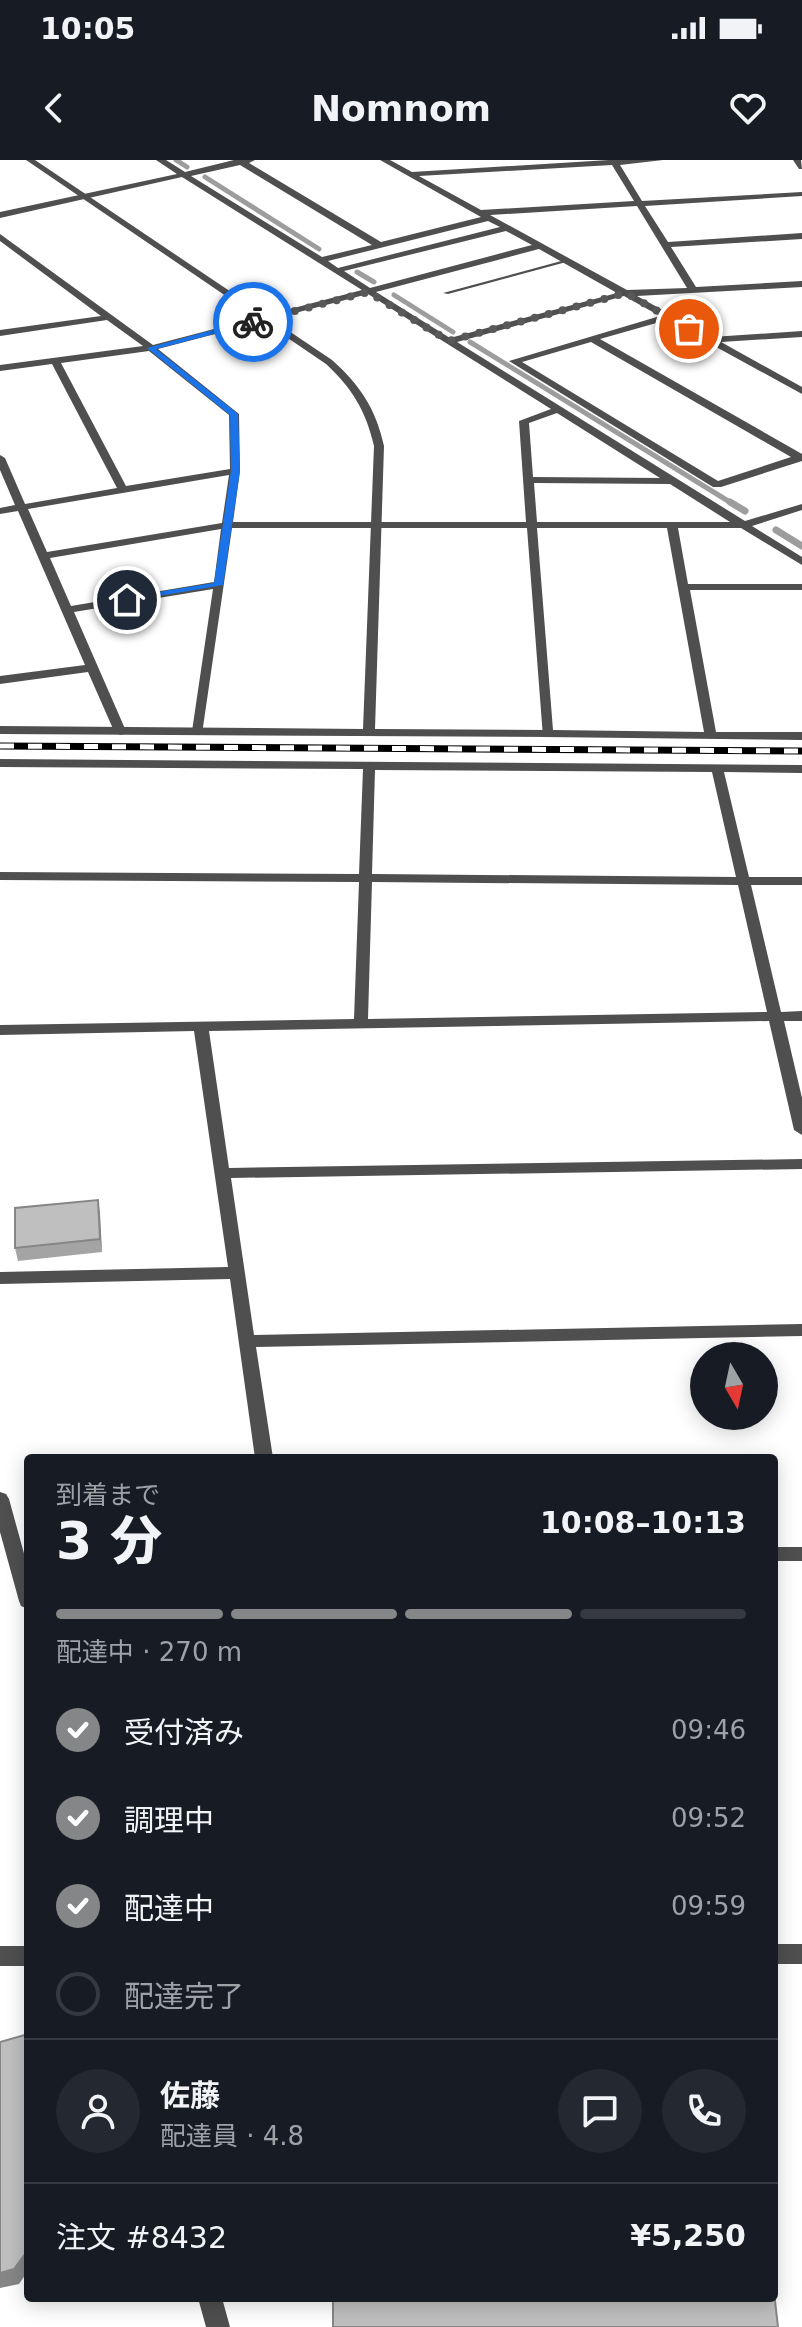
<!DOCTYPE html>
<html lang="ja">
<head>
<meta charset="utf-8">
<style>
	body { margin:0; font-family:"DejaVu Sans","Noto Sans JP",sans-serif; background:#242831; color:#f1f3f6; height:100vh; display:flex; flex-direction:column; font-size:30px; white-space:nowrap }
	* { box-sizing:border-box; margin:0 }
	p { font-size:26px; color:#9ea1a6 }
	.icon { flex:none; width:44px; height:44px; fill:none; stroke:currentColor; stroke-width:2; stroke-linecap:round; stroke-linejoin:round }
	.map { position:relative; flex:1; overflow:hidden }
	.details { position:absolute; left:24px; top:1294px; width:754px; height:848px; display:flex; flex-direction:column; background:#171b24; border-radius:8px; box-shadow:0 4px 20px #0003 }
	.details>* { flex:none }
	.needle { width:52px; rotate:171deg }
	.tools { position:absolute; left:690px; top:1182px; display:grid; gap:16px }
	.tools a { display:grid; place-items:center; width:88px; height:88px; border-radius:50%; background:#171b24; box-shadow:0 4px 20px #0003; font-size:40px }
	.pin { position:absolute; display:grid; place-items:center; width:68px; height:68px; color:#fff; margin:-34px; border:4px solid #fff; border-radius:50%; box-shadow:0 2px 8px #0007 }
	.courier { position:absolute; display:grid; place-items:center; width:80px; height:80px; margin:-40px; border:6px solid #1a73e8; border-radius:50%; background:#fff; color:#222; box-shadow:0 2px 10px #0007 }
	.headline em { font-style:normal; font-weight:800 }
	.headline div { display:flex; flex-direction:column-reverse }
	.headline { display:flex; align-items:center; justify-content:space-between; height:136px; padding:0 32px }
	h1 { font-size:52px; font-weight:800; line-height:60px }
	.bar { display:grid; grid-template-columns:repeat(4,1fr); gap:12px 8px; align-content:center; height:96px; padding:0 32px }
	.bar i { height:10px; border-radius:6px; background:#363941 }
	.bar .current { background:#858687 }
	.bar p { grid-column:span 4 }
	.line { display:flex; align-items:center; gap:20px; padding:0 32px; border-top:2px solid #363941 }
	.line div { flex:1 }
	.round { display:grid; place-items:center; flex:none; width:84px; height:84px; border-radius:42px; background:#242831 }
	ol { padding:0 32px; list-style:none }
	li { display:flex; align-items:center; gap:24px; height:88px }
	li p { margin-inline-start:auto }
	li .icon { padding:8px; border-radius:50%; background:#858687; color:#fff; stroke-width:4 }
	li:last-child { color:#9ea1a6 }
	li i { width:44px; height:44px; border:4px solid #363941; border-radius:50% }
	.status { display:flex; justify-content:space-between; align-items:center; height:56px; padding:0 40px; background:#171b24; direction:ltr }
	.status svg { height:22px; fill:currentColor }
	header { display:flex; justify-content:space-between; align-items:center; height:104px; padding:0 32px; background:#171b24; font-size:36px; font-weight:800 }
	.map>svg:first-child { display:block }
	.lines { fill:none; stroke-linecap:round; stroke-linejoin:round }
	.stream-far1 { stroke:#9d9d9d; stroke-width:5 }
	.stream { stroke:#9d9d9d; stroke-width:7 }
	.service { fill:#4f4f4f; fill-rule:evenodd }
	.minor { fill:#4f4f4f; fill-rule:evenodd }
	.tertiary { fill:#4f4f4f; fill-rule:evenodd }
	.rail-casing { stroke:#000; stroke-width:7 }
	.rail { stroke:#fff; stroke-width:5; stroke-dasharray:14; stroke-linecap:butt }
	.wall { fill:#a4a4a4 }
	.shaded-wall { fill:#868686 }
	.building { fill:#bfbfbf; stroke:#868686; stroke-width:2 }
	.route { fill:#1a73e8 }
	.done { stroke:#595959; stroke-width:8; stroke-dasharray:0 14.4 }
</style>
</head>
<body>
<div class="status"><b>10:05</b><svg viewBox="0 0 49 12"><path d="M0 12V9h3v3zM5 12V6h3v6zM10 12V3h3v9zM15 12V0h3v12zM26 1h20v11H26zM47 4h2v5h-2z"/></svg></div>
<header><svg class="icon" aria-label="back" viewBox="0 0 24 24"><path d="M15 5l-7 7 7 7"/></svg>Nomnom<svg class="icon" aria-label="heart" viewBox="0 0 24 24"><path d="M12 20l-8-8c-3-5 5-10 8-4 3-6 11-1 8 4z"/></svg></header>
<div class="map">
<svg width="802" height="2167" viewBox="0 0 802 2167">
	<rect width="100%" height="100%" fill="#fff"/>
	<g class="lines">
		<path class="stream-far1" d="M176 0 187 7
			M205 17 319 89
			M357 112 374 122
			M394 135 453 172
			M470 182 733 344"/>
		<path class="stream" d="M730 342 745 351
			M776 370 802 386"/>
		<path class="service" d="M565 100 570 101 448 134 443 133Z"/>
		<path class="minor" d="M156 0H166L185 12 234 0H255L249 3 381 82 481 57 380 0H390L412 12 609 0H663L620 5 642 41 802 32V36L645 46 668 82 802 73V79L671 87 696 127 802 121V127L637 136 712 177 802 171V177L721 182 802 227V234L667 160 600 179 802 294V301L721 327H713L509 201 660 156 624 136 457 182 745 361 802 344V350L752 366 802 397V405L741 368H678L688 424H802V430H690L716 572H802V580L543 577 527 368H232L202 574 198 575 192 571 213 429 74 452 126 571 124 574 120 575 114 571 88 512 0 524V516L85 505 18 351 0 354V348L15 345 0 310V295L5 298 25 344 117 328 52 204 0 211V205L143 186 107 160 0 176V170L101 156 0 81V74L153 185 362 130 182 17 0 58V52L177 14ZM240 5 372 85 322 97 191 16ZM612 5 634 41 481 50 419 16ZM637 46 687 128 627 130 490 55ZM488 61 500 67 338 108 328 101ZM506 71 532 85 370 128 344 111ZM539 89 617 133 450 178 376 132ZM368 134 551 249 519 261 526 362H233L240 311 239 254 158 189ZM591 182 791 297 718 321 522 202ZM149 191 229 255 230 309 126 326 61 203ZM557 253 660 318 533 317 529 263ZM229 315 222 363 47 392 28 349ZM534 323 670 324 730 362H537ZM537 368H667L704 572 553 570ZM221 369 214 422 71 446 50 398Z
			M793 0H801L802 9H799Z
			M0 599 802 605V613L724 612 749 717H802V725H751L781 852 802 851V861H784L802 938V975L794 970 769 861 209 871 229 1008 802 999V1009L231 1018 254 1175 802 1164V1176L256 1187 273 1298H255L230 1119 0 1124V1112L228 1107 194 871 0 875V865L354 859 359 722 0 720V712L359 714 363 609 0 607ZM375 610 712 612 736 717 372 714ZM372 722 738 725 767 852 368 859Z
			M774 1387H802V1401H774Z"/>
		<path class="tertiary" d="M26 0H35L332 200C360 225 376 249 384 286L375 569 547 570 553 574 551 577 0 574V566L363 569 374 286C366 251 352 228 326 204Z
			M0 1332 6 1334 9 1339 28 1408V1449L21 1446 19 1441 0 1372Z
			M774 1784H802V1804H774Z
			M0 1786H28V1806H0Z
			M198 2138H222L230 2167H206Z"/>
		<defs>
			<path id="rail" d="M0 586 802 591"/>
		</defs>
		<use href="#rail" class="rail-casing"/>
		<use href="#rail" class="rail"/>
	</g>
	<path class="wall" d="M98 1040 102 1092 18 1101 15 1088Z"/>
	<path class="shaded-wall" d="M98 1040 100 1053 102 1092 100 1079Z
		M28 2090V2111L19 2124 0 2128V2113Z"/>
	<path class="building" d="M98 1040 100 1079 15 1088V1048Z
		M28 1874V2090L14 2109 0 2113V1882Z
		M774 2132 778 2167H333V2138H774Z"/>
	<path class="route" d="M253 159 256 163 156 189 238 254 240 311 223 425 124 442 127 437 214 423 231 311 230 255 147 188Z"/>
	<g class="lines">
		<path class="done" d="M253 162 368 132 449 181 626 133 689 169"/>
	</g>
</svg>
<div class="tools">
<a><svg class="needle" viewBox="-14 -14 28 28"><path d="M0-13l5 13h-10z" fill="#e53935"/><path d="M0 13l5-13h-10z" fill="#9ea1a6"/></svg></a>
</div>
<div class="pin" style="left:689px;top:169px;background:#ea580c"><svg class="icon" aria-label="bag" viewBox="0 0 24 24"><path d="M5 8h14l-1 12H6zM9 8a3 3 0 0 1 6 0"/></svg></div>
<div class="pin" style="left:127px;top:440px;background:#1f2937"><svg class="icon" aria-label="home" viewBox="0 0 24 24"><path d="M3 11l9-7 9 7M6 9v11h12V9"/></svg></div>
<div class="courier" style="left:253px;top:162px"><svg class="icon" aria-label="bike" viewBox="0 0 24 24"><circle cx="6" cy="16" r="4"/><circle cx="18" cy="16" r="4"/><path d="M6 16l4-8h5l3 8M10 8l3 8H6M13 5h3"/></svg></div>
<section class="details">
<div class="headline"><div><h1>3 分</h1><p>到着まで</p></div><em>10:08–10:13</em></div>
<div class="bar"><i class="current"></i><i class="current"></i><i class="current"></i><i></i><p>配達中 · 270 m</p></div>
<ol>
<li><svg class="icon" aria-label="check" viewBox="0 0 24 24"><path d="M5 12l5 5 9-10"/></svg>受付済み<p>09:46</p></li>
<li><svg class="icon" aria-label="check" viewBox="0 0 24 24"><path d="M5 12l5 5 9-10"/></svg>調理中<p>09:52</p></li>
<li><svg class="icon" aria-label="check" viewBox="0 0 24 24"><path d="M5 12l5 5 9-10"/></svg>配達中<p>09:59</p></li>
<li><i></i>配達完了</li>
</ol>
<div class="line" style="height:144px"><a class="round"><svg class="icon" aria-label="person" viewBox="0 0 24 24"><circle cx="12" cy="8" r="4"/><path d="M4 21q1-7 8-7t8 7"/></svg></a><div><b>佐藤</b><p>配達員 · 4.8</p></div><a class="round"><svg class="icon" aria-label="chat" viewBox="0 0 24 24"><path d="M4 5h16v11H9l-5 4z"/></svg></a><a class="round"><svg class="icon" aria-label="phone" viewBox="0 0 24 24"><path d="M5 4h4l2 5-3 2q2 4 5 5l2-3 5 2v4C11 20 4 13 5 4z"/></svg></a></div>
<div class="line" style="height:104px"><div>注文 #8432</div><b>¥5,250</b></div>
</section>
</div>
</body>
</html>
